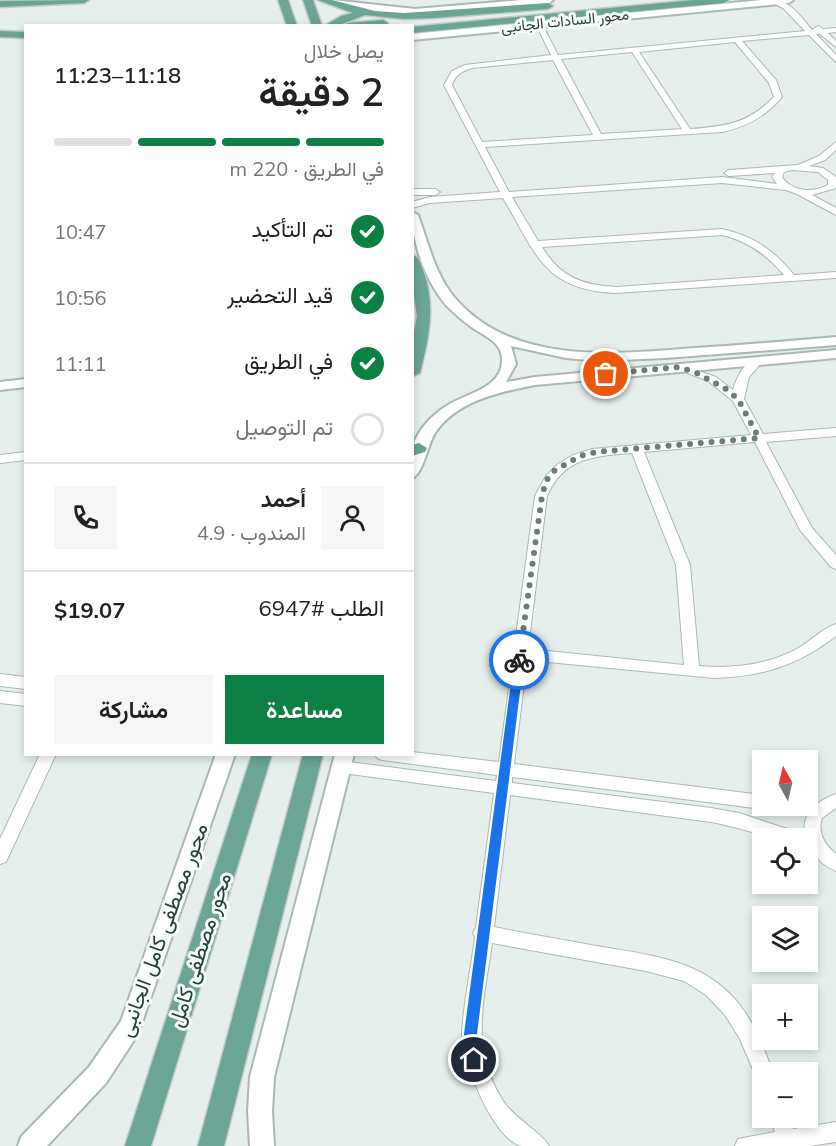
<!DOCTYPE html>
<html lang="ar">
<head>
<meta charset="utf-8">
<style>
	body { margin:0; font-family:Mulish,Vazirmatn,sans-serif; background:#f6f6f6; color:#222; direction:rtl; height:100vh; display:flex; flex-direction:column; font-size:22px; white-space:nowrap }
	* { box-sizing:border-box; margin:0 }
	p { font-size:20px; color:#767676 }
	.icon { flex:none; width:33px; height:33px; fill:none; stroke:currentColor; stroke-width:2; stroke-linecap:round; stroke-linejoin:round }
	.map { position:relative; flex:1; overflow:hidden; direction:ltr }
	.details { position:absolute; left:24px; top:24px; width:390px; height:732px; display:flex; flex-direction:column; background:#fff; border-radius:0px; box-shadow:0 3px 9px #0003; direction:rtl }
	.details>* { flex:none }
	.needle { width:39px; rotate:352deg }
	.tools { position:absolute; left:752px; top:750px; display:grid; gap:12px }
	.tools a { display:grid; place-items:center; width:66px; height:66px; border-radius:0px; background:#fff; box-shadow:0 3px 9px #0003; font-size:30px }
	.pin { position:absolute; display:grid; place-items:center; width:51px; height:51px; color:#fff; margin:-26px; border:3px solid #fff; border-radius:50%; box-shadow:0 2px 6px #0007 }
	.courier { position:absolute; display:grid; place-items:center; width:60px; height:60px; margin:-30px; border:4px solid #1a73e8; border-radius:50%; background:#fff; color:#222; box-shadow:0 2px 8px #0007 }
	.overview em { font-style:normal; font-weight:600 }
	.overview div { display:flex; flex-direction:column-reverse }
	.overview { display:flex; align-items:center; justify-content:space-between; height:102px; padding:0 30px }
	h1 { font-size:39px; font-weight:600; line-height:45px }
	.bar { display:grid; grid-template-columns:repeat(4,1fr); gap:9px 6px; align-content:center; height:72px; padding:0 30px }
	.bar i { height:8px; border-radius:4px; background:#e0e0e0 }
	.bar .on { background:#0b8043 }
	.bar p { grid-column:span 4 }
	.line { display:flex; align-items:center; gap:15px; padding:0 30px; border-top:2px solid #e0e0e0 }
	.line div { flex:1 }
	.round { display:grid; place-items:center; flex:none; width:63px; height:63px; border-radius:0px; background:#f6f6f6 }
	ol { padding:0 30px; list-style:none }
	li { display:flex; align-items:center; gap:18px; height:66px }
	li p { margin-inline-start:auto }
	li .icon { padding:6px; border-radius:50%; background:#0b8043; color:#fff; stroke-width:4 }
	li:last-child { color:#767676 }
	li i { width:33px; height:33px; border:3px solid #e0e0e0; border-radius:50% }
	.button { display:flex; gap:12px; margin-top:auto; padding:12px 30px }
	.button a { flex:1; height:69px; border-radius:0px; background:#0b8043; color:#fff; font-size:24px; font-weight:600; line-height:69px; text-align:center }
	.button a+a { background:#f6f6f6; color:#222 }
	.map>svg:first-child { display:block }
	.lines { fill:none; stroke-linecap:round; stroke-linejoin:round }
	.minor-casing { stroke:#a8b8b2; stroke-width:2 }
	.tertiary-casing { stroke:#a8b8b2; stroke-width:4 }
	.primary-casing { stroke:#c2cac8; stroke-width:3 }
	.minor { fill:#fff; fill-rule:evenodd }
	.tertiary { fill:#fff; fill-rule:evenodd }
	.primary { fill:#6aa596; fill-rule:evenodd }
	.route { fill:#1a73e8 }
	.done { stroke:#687f78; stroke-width:6; stroke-dasharray:0 10.8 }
	.labels { text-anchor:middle; stroke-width:6; stroke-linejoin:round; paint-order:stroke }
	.far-street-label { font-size:15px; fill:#24423a; stroke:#f7fbf9 }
	.near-street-label { font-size:21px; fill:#24423a; stroke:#f7fbf9 }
</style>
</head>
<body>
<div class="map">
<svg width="836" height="1146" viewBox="0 0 836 1146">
	<rect width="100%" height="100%" fill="#e6efeb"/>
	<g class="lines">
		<defs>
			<path id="minor" d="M773 0C790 0 802 18 812 30L818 26 823 29 836 28V32L828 33 836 41V47L820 34H816L836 55V62L809 35 742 41 776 80 782 97C766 116 746 127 722 132L485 147 509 192 722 177 777 184 772 177 775 173 729 176 724 173 729 170 798 165 819 156 836 142V150L825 160 809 166 823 168 836 177V188L812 195 836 208V215L797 194 786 190 722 183 512 197 538 241 722 229C753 236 774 250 794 275L836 272V278L616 293C543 290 536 253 503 198L430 203 412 208V202L430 197 500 192 444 85 452 71 465 65 551 55 535 22H541L558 55 805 31 783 8 773 3ZM735 42 769 83 774 97C747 124 727 126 690 129L639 52ZM632 52 682 129 601 134 561 59ZM553 60 593 135 482 142 452 85C455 75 462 71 472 68ZM792 170 818 172 828 180V185C813 193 792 192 782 177L784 172ZM722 235C748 241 767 255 784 275L616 287C582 285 560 277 542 247Z
				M412 189H435L440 192 435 195H412Z
				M758 357 764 360 749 377 744 399 763 434 836 428V436L766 442 812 528 836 555V569L831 567 800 530 755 442 644 452 690 565 699 666C734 669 769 665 800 647 812 640 823 628 836 624V636C799 665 761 677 714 678L527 660 514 764 762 795V806L768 807 762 809 512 777V783L711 808 739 813 799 833 801 838C771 841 741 827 711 822L510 795 494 927C528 934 563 940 597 946 643 954 694 958 729 993 751 1014 762 1044 773 1072H762V1080L757 1079 740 1039 725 1015 706 995 684 981 646 971 492 943C484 1002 468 1051 506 1105 517 1119 544 1135 549 1146 541 1146 529 1146 521 1146 493 1139 461 1059 462 1032 464 1000 471 968 475 937L473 933 476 927 494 793 342 773 336 771 334 767 336 763 342 761 496 781 497 775 382 760 377 758 375 754H412V752L499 762 535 496 546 476 558 464 573 455 592 449 751 435 733 401 708 381 672 367 678 364 716 377 733 390C737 376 744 362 758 357ZM632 453 676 565 684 665 528 649 547 496C564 457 595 456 632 453Z
				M26 452V460L0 463V455Z
				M0 674 26 677V689L0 686Z
				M0 691 26 694V706L0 703Z
				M40 754H56L6 862 0 864V839Z
				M836 794V808L822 818C817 833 825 845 836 854V871C825 867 817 859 811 849 796 823 808 804 836 794Z
				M770 1118H790L793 1129 836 1122V1142L809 1146H735L738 1139 775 1132Z"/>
			<path id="tertiary" d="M332 0 415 9 522 0H553L549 3C485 9 417 23 353 7 346 5 338 4 332 0Z
				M762 0H793L789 3 412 40V34Z
				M412 212 418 215C428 242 435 275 455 298 513 366 615 354 695 348 742 345 789 341 836 337V345L665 358 599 361 566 358 511 346 516 364 506 382 535 377 836 350V358L535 385C500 392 456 401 435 433 428 443 423 475 412 478 412 468 410 455 413 446 418 430 431 416 445 407 463 394 502 389 502 361 503 341 483 336 470 326 462 320 453 312 446 305 425 280 412 243 412 212Z
				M26 379V387L0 390V382Z
				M216 754H235L138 1034 106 1083 47 1146H18L21 1137 89 1067 121 1021Z
				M335 754H354L274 1077 272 1111 274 1146H250L248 1111 250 1077Z"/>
			<path id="primary" d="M89 0 84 3 0 7V1Z
				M278 0H288L297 26H287Z
				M303 0H313L322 26H312Z
				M318 0H332L375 11 404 13 548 3 553 6 548 9 433 18 404 19 365 15 337 26H324L341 16 353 13Z
				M694 0H729L724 3 412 33V27Z
				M383 20 388 23 387 25 343 26 348 23Z
				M0 31 26 32V38L0 37Z
				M412 255C420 257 420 263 423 270 436 306 429 337 420 373L412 377V343L417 316 412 281Z
				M419 443 427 448 425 452 412 456V445Z
				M252 754H272L151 1146H125Z
				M303 754H323L224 1146H198Z"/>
		</defs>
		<use href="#minor" class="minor-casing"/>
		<use href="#tertiary" class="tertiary-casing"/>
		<use href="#primary" class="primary-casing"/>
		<use href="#minor" class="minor"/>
		<use href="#tertiary" class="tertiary"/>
		<use href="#primary" class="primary"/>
	</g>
	<path class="route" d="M519 656 524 660 477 1034 481 1060 479 1065 474 1067 469 1065 464 1034 514 660Z"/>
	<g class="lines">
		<path class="done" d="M519 660 542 496 546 481 554 471 580 456 596 452 759 438 738 399 726 389 695 372 678 367 606 374"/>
	</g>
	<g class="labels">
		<g class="far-street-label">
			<text transform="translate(565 21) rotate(-6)" y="5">محور السادات الجانبى</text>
		</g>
		<g class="near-street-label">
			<text transform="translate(163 930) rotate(-70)" y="7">محور مصطفى كامل الجانبى</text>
			<text transform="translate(200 950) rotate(-72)" y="7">محور مصطفى كامل</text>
		</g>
	</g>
</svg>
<div class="tools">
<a><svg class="needle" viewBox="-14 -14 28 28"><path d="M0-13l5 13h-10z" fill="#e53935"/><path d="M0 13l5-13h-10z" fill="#767676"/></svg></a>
<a><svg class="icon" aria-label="locate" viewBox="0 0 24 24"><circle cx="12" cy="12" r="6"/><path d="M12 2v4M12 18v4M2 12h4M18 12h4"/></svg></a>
<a><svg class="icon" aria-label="layers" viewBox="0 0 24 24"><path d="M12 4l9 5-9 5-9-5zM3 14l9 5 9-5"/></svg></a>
<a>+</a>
<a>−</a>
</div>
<div class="pin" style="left:606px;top:374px;background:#ea580c"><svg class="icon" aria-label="bag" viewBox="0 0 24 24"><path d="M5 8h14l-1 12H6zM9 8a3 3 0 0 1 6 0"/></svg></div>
<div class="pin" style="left:474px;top:1060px;background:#1f2937"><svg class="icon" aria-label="home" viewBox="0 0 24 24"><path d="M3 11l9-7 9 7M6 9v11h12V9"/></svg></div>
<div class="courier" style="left:519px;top:660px"><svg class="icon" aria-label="bike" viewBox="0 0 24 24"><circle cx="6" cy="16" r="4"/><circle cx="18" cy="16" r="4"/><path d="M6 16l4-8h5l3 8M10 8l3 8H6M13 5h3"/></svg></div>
<section class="details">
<div class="overview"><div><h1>2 دقيقة</h1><p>يصل خلال</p></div><em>11:18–11:23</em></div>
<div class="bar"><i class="on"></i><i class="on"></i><i class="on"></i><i></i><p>في الطريق · 220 m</p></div>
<ol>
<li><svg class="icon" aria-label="check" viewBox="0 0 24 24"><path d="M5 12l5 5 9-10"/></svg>تم التأكيد<p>10:47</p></li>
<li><svg class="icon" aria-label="check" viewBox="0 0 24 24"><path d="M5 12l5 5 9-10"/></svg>قيد التحضير<p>10:56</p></li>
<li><svg class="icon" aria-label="check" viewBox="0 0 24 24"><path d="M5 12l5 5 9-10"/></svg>في الطريق<p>11:11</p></li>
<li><i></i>تم التوصيل</li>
</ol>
<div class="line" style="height:108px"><a class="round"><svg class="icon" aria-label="person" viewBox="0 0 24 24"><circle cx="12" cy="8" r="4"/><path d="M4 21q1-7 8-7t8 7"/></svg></a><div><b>أحمد</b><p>المندوب · 4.9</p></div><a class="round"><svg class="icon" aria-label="phone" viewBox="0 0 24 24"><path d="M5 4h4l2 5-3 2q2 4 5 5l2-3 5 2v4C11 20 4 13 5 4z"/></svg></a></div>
<div class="line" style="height:78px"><div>الطلب #6947</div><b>$19.07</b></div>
<div class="button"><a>مساعدة</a><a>مشاركة</a></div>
</section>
</div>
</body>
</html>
